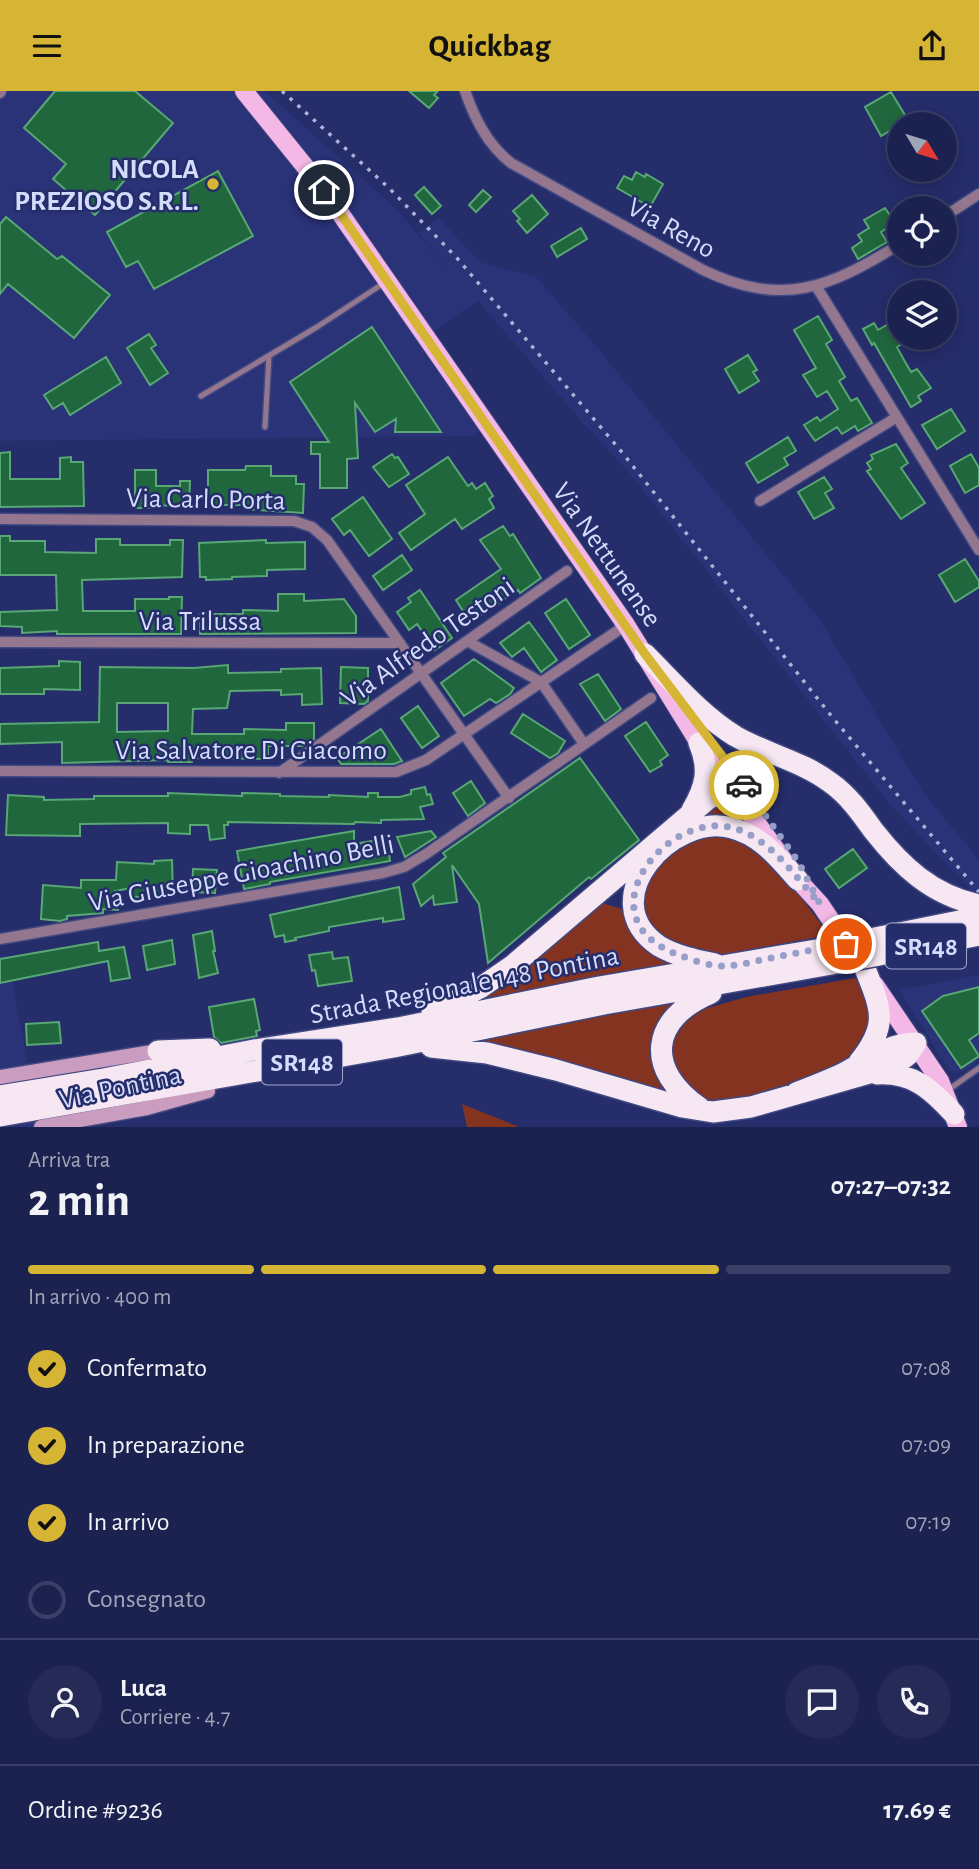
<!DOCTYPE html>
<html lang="it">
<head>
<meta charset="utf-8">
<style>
	body { margin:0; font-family:"Alegreya Sans",sans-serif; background:#252a57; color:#f1f3f6; height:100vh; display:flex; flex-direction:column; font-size:26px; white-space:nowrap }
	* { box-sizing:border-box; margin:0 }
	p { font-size:23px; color:#a0a4b7 }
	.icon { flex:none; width:38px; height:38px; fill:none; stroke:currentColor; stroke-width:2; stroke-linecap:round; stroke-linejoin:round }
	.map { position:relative; height:1036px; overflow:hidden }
	.side { display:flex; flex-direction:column; background:#1c2250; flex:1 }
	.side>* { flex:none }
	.needle { width:46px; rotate:128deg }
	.tools { position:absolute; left:887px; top:21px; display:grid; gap:14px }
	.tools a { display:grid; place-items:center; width:70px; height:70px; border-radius:50%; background:#1c2250; box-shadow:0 4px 18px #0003,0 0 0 2px #3a3f67; font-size:35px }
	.pin { position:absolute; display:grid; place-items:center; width:60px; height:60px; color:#fff; margin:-30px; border:4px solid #fff; border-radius:50%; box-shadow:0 2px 7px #0007 }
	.courier { position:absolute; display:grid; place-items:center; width:70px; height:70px; margin:-35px; border:5px solid #d6b534; border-radius:50%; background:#fff; color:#222; box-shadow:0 2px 9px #0007 }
	.summary em { font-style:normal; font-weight:600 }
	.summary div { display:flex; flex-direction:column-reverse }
	.summary { display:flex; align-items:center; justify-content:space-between; height:119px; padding:0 28px }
	h1 { font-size:46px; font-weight:600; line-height:52px }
	.bar { display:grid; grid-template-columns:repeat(4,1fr); gap:10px 7px; align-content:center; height:84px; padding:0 28px }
	.bar i { height:9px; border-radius:5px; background:#3a3f67 }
	.bar .on { background:#d6b534 }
	.bar p { grid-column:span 4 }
	.line { display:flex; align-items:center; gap:18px; padding:0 28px; border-top:2px solid #3a3f67 }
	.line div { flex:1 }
	.round { display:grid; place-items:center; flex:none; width:74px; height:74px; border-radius:37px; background:#252a57 }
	ol { padding:0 28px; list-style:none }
	li { display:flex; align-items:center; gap:21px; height:77px }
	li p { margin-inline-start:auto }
	li .icon { padding:7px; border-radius:50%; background:#d6b534; color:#111; stroke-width:4 }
	li:last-child { color:#a0a4b7 }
	li i { width:38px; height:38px; border:4px solid #3a3f67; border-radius:50% }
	header { display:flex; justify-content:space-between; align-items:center; height:91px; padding:0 28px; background:#d6b534; color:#111; font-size:32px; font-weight:600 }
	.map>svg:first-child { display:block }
	.built { fill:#2a3278 }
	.green { fill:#853321 }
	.building { fill:#21673e; stroke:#58a774; stroke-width:2; fill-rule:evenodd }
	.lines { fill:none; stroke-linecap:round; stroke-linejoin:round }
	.lane-casing { stroke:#414982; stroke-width:8 }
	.street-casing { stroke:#414982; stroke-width:13 }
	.secondary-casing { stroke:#414982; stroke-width:17 }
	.primary-casing { stroke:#414982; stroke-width:20 }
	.highway-casing { stroke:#414982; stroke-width:24 }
	.lane { stroke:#94778e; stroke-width:5 }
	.street { stroke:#94778e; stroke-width:10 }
	.secondary { stroke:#ca9cc0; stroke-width:14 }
	.primary { stroke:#f4b8e7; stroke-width:18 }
	.highway { stroke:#f6e7f2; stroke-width:21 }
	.rail { stroke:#abb3d9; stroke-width:3.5; stroke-dasharray:3.5 7; stroke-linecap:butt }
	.highway-bridge-casing { stroke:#414982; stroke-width:24; stroke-linecap:butt }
	.highway-bridge { stroke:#f6e7f2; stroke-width:21 }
	.done { stroke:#979fc9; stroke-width:7; stroke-dasharray:0 12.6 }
	.route { stroke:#d6b534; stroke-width:9 }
	.poi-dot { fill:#d6b534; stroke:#252d6b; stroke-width:2.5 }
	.labels { text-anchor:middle; stroke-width:5; stroke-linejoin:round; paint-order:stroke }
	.shield { fill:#252d6b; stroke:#a0a8d0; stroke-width:2 }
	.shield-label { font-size:26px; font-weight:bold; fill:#d4dcfb }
	.poi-label { font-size:28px; font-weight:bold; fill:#d4dcfb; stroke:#252d6b; text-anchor:end }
	.street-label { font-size:28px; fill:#d4dcfb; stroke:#252d6b }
</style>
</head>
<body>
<header><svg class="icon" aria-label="menu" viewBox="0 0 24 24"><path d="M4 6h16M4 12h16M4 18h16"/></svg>Quickbag<svg class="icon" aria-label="share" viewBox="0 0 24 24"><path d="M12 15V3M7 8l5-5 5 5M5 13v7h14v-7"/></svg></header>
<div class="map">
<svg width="979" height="1036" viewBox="0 0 979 1036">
	<rect width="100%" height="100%" fill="#252d6b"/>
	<path class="built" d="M0 0H265L395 117 449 179 419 142 438 126 480 171 536 186 591 249 820 529 923 701 979 769V808L887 710 628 380 582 331 478 210 434 240 497 330 473 345 0 350Z
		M7 863 40 1036H0V864Z
		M979 884V969L965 980H950L899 899Z"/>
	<path class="green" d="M725 711 735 714 756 742 697 732 713 714Z
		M712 744 740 747 777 774 829 844 708 866 650 843 640 801C661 766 674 757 712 744Z
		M602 812 626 819C630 846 647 864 672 874L471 916 488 905Z
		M855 887 864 894 873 928 858 958 844 971 821 984 743 1010 707 1013 672 978V955L675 947 686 931 704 918 746 906Z
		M685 909 653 972 669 1006 479 952 478 949Z
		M462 1013 519 1036H467Z"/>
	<path class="building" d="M55 0H135L173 32 95 124 53 88 66 73 24 37Z
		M409 0H438L434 4 438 7 429 17Z
		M891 1 908 29 881 45 865 16Z
		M218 80 253 145 154 198 138 170 126 176 107 141Z
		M636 81 645 86 646 83 663 93 650 116 617 97 624 85 632 89Z
		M424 96 441 115 432 123 415 104Z
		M483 99 491 106 476 121 469 114Z
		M532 104 548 123 527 142 517 130 520 128 513 120Z
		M885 117 895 132 881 141 887 151 858 168 852 157 862 150 858 144 869 137 864 129Z
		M6 126 57 168 62 165 110 204 74 247 8 193 0 203V133Z
		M581 137 587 148 557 166 551 155Z
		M818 225 832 249 826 253 845 286 839 290 851 310 857 307 872 332 858 340 855 335 842 343 837 336 815 350 804 334 817 326 820 330 838 318 827 300 817 306 803 284 816 277 794 239Z
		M892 231 900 243 902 253 897 256 904 269 911 281 917 278 931 297 918 305 921 310 911 316 874 252 872 254 863 238 874 232 878 239Z
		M372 236 441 341H395L396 328 375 341 355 312 358 367 347 368V397H320V363H311V351H329L290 291Z
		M149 243 156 254 151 257 168 282 150 294 127 257Z
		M748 264 757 279 753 281 759 290 739 302 725 278Z
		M106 266 121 292 70 324 63 312 53 318 44 304Z
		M951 318 965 340 937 358 922 334Z
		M788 346 796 360 784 367 788 374 758 392 746 372Z
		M896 353 908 372 901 377 925 412 901 428 867 380 871 378 867 372 873 368 871 364Z
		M10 361V388H60V367L71 366V371H83L84 415 0 416V362Z
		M392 363 395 367 398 366 409 383 389 396 373 376Z
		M971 363 979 377V394L965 402 950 375Z
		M448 366 468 395 472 392 476 398 485 392 493 405 489 408 494 417 462 438 455 428 411 459 399 442 425 423 406 394Z
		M246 375H271V385H296V393H304L303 422 244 418V414H208V379H245Z
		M135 379H156V395H180V390H190L189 416 156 414V417H135Z
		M824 386 832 398 825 402 834 417 814 428 798 401Z
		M363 406 392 448 369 465 350 439 344 444 332 428Z
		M503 435 510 445 513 443 541 487 520 502 518 499 470 531 456 509 501 478 480 449Z
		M0 445H10V450H45V461L96 462V448H120V454H170V449H183L182 486 82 489 83 520H135V508H169V506H182L181 543H57V540L22 542V536L0 535V521L57 519 56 484H0Z
		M266 449V452L305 451V478L267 479V485L232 486V488L206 489V486H200L199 452Z
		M402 464 412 479 383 499 373 485Z
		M965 468 979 490V496L955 511 939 484Z
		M420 499 452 547 435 559 417 533 409 539 397 521 411 511 408 507Z
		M278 503H304V510L344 508 356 525V542L200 543V523H243V519L278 520Z
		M566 508 590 544 569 558 545 522Z
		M529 531 557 569 541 581 524 557 512 566 500 552Z
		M474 568 514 597 510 603 496 612 490 608 464 625 441 592Z
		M59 570 80 571V599L44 598V603H0V577L59 575Z
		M228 574V582L281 581V578L321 577 322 613 302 614V603L281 604V599L230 600 227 617 193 618 192 643H244V638L286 639V632H314V648L304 655H268V668L192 667V671H168V669L62 672V651L0 653V633L99 631 100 576 194 577ZM117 612H168V640L117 641Z
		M341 576 368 577V610L364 613 340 612Z
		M598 583 621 618 605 630 580 593Z
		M418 615 439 645 422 657 401 627Z
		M523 623 565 650 558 662 550 667 511 642Z
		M646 631 668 664 660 670 662 674 650 681 625 645Z
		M381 638 402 670 394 673H341L337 667Z
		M580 667 639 749 591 788 589 786 488 872 479 813 452 774 457 811 434 814 433 805 421 815 413 793 446 766 443 762Z
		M471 690 485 712 468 725 453 702Z
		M425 696 427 704 430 703 433 713 420 716 424 728 381 729V732L355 731 354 733 228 731V734H224L225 747 210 749 208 734H190V743L168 742V732L80 733V745L6 744 8 704 44 706V709L94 708V705H168V702L242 705V702L280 703V705L329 706V704L368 706V702H378V706H400L411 703V699Z
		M354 740V753L384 748 385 756 388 754 390 770 270 791V793L244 798 237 760Z
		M431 740 436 746 405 766 397 746Z
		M853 758 867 777 839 797 825 778Z
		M172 769 173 805 133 806 131 797 115 800 118 819 103 818V822L67 825V828L60 830 41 828 43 794 81 797V789H116L117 771 154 773V770Z
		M193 778 217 779 215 802 192 801Z
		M399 796 404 828 383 831V827L329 836V840L295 847 296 849 285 851 284 844 275 846 270 824Z
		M212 840 215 860H213L218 882 199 887 193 844Z
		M172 849 175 873 147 879 143 855Z
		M98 851 99 860 124 856 130 887 111 890 108 870 0 892V868Z
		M332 861 333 868 348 866 352 890 318 895 315 879 312 880 309 864Z
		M979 896V942L969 949 979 965 961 977 922 920 943 905Z
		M254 908 260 939 256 940 257 945 221 952 214 946 209 916Z
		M59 931 61 952 27 954 26 933Z"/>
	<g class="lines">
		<defs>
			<path id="lane" d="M201 305 317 236 384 192
				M265 336 269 265
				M948 999 979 977"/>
			<path id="street" d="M465 0C475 28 487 53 511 72L703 179C783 217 829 197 900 153
				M0 2 1 0
				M945 125 979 103
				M816 195 979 459
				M760 410 897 326
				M0 428 294 430 312 436 327 449 509 707
				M467 550 541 591 584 653
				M0 551 400 552
				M0 680 396 681 426 669 626 534
				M279 682 567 480
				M0 848 383 782 404 776 426 763 651 607"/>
			<path id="secondary" d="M0 986 158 960
				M41 1036 147 1017 208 1000"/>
			<path id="primary" d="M244 0 324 99 626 534 699 652 798 789 820 813 853 862
				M875 894 940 990 958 1036"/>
			<path id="highway" d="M645 563C673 591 701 624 735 645 766 663 802 670 831 692 848 704 861 722 873 739 902 776 932 804 979 814
				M692 719C706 695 710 678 699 652
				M865 849 979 826
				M874 865 979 844
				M715 873C696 869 676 865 659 855 591 809 673 720 732 737 762 745 778 767 798 789
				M432 922 480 897 512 875 708 708 724 701H735
				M431 956 487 962 556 979 682 1016 713 1021 751 1016 894 975 908 964 916 952C888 952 867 970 842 983 827 990 811 996 796 1002
				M158 960 210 958
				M859 971C888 935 882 920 866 880
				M877 983C913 981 931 998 954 1023
				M0 1005 103 988 254 959 398 937 599 896 828 857
				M700 1017C645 979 649 928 711 902
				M0 1025 394 956 604 913 843 871"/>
		</defs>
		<use href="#lane" class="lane-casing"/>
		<use href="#street" class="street-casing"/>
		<use href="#secondary" class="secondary-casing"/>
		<use href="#primary" class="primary-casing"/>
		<use href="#highway" class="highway-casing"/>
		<use href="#lane" class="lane"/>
		<use href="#street" class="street"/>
		<use href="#secondary" class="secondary"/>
		<use href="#primary" class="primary"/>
		<use href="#highway" class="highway"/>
		<path class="rail" d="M282 0 389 97 457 167 621 360 833 627 979 801"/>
		<defs>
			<path id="highway-bridge" d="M828 857 865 849
				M843 871 874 865"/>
		</defs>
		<use href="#highway-bridge" class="highway-bridge-casing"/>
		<use href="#highway-bridge" class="highway-bridge"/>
	</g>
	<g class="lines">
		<path class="done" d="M744 694 799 772 820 813C795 785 770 747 733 737 666 718 579 828 679 864 692 869 711 876 725 875 737 875 750 871 762 869 790 863 818 858 846 853"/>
		<path class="route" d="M324 99 645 563 744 694"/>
	</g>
	<circle class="poi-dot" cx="213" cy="93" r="7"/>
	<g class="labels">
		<g class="shield">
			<rect x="886" y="832.5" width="80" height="45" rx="5"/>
			<rect x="262" y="948.5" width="80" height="45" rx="5"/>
		</g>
		<g class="shield-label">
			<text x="926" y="864">SR148</text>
			<text x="302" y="980">SR148</text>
		</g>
		<g class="poi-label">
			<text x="199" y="87">NICOLA<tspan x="199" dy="32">PREZIOSO S.R.L.</tspan></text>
		</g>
		<g class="street-label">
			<text transform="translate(672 136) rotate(29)" y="10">Via Reno</text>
			<text transform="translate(206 407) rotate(1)" y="10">Via Carlo Porta</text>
			<text transform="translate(608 463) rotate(55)" y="10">Via Nettunense</text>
			<text x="200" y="539">Via Trilussa</text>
			<text transform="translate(427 550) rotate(-35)" y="10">Via Alfredo Testoni</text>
			<text x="251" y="668">Via Salvatore Di Giacomo</text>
			<text transform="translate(241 781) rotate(-11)" y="10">Via Giuseppe Gioachino Belli</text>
			<text transform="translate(464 893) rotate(-11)" y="10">Strada Regionale 148 Pontina</text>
			<text transform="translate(120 995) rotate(-12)" y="10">Via Pontina</text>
		</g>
	</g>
</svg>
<div class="tools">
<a><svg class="needle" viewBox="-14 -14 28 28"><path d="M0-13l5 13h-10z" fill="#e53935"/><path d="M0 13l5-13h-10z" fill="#a0a4b7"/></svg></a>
<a><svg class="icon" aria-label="locate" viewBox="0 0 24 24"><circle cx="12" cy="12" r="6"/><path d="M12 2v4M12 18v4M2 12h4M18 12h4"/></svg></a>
<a><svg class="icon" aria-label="layers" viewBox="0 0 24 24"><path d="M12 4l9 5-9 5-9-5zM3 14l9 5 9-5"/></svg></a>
</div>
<div class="pin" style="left:846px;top:853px;background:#ea580c"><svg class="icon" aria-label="bag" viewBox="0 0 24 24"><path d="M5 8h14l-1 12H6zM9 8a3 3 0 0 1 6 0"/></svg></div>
<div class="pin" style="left:324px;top:99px;background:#1f2937"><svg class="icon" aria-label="home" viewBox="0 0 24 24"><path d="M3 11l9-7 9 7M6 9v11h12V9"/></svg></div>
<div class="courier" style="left:744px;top:694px"><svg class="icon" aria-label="car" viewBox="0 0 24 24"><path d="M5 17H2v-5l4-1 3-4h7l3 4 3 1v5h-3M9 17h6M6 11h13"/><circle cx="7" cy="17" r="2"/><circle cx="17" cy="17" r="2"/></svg></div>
</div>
<section class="side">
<div class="summary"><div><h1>2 min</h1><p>Arriva tra</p></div><em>07:27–07:32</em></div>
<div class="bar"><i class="on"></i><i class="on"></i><i class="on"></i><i></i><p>In arrivo · 400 m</p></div>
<ol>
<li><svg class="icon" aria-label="check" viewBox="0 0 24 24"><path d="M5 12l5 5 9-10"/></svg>Confermato<p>07:08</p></li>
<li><svg class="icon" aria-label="check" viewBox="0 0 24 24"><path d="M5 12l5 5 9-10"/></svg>In preparazione<p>07:09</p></li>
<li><svg class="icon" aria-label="check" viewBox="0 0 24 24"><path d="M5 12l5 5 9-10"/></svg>In arrivo<p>07:19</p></li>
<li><i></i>Consegnato</li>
</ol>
<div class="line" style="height:126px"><a class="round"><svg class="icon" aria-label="person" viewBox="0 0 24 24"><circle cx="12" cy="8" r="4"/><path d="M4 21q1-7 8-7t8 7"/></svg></a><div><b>Luca</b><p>Corriere · 4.7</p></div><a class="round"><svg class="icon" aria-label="chat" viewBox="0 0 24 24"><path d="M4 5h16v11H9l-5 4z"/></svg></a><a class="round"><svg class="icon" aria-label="phone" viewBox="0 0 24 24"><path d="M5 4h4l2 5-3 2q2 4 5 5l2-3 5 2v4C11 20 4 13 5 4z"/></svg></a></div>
<div class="line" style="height:91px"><div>Ordine #9236</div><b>17.69 €</b></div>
</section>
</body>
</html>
